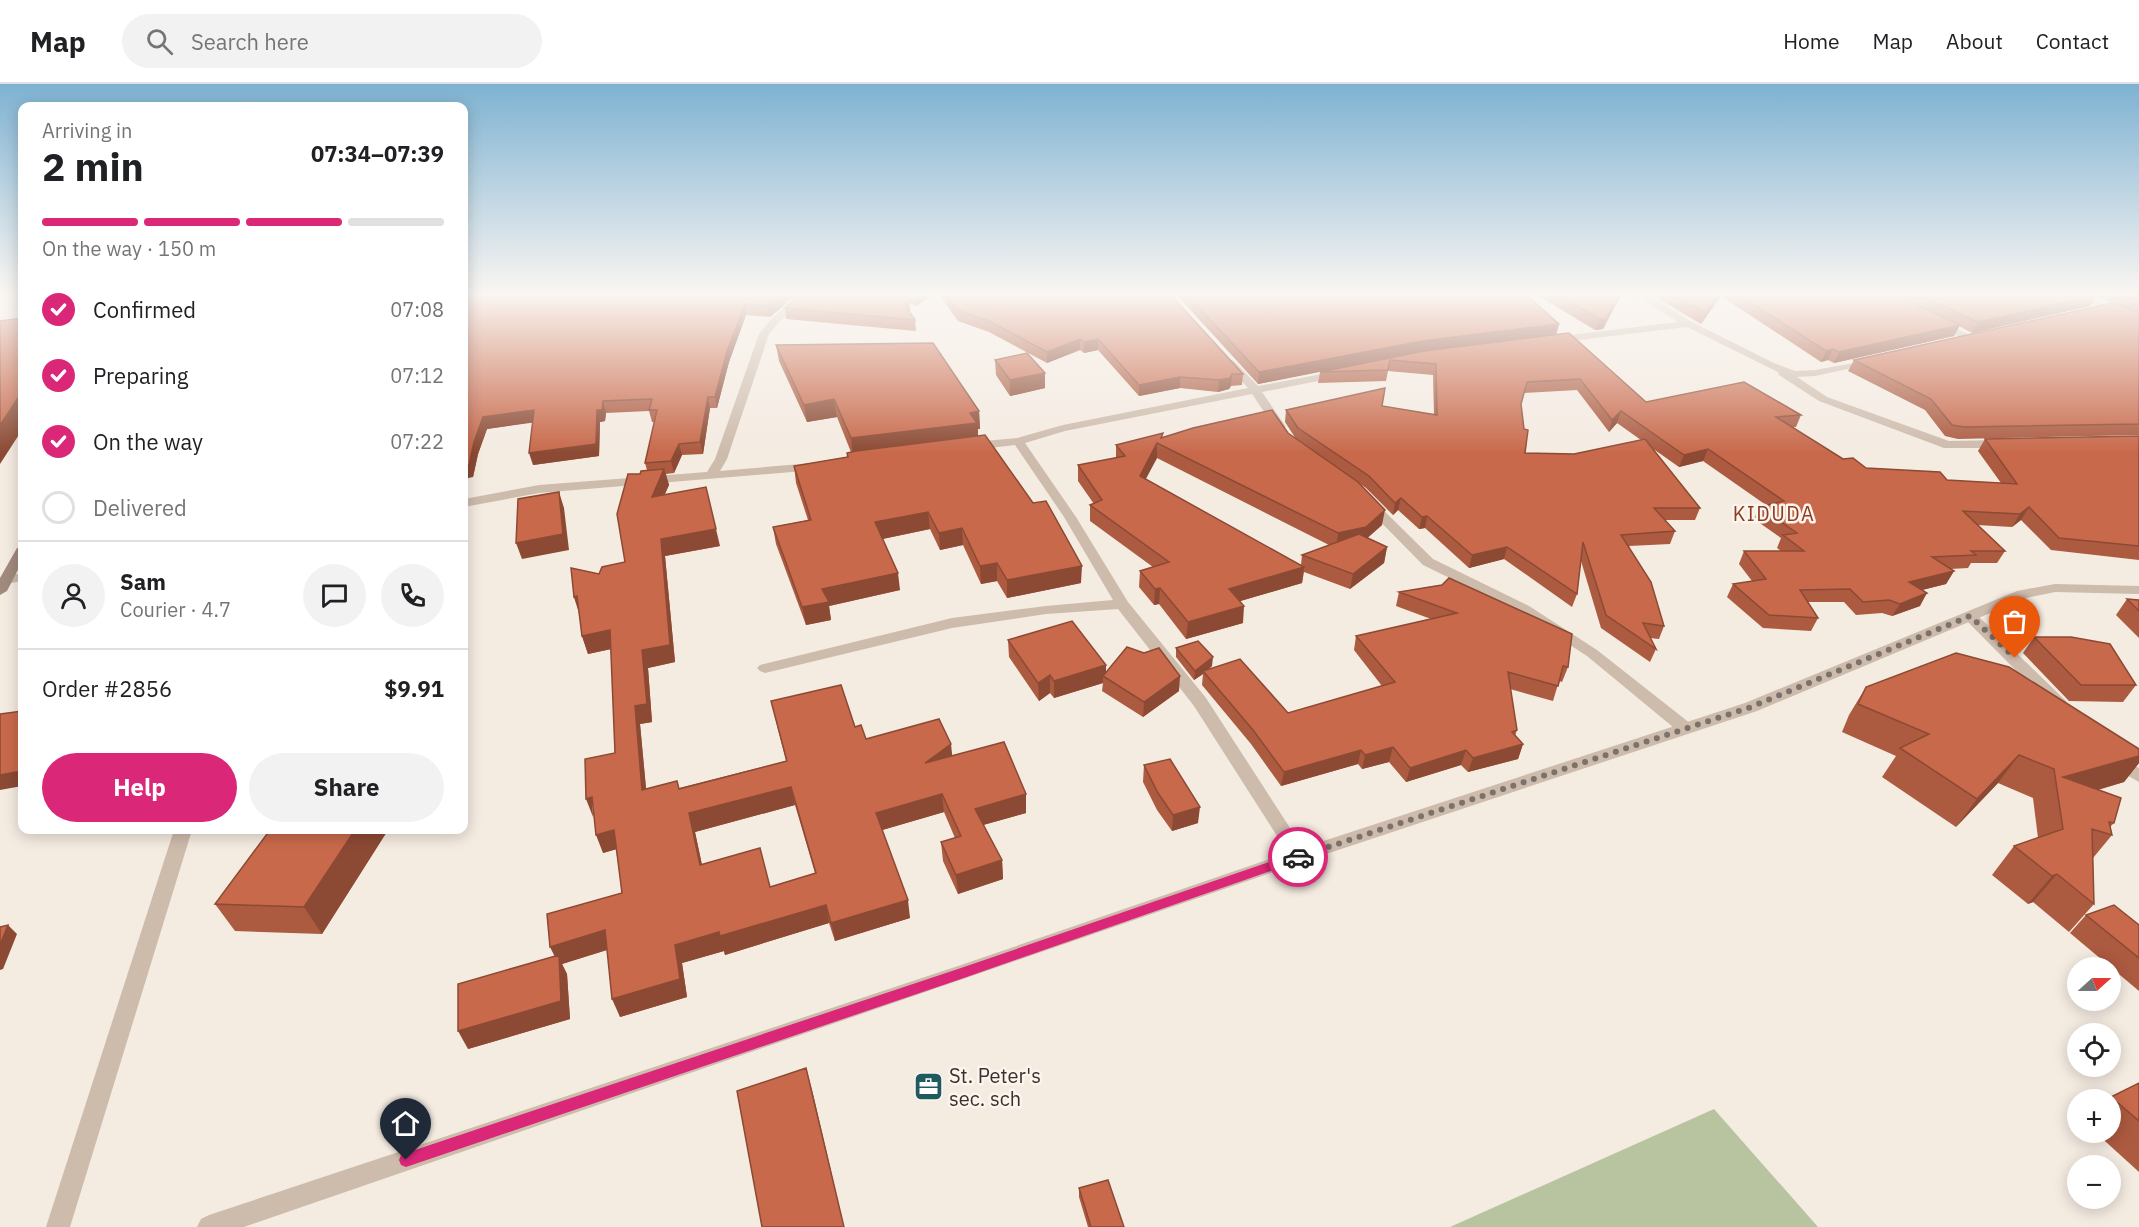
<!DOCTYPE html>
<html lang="en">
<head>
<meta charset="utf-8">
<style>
	body { margin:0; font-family:"IBM Plex Sans",sans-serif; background:#f2f2f2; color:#202124; height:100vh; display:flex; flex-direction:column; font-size:22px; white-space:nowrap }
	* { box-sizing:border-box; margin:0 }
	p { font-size:20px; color:#757577 }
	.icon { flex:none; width:33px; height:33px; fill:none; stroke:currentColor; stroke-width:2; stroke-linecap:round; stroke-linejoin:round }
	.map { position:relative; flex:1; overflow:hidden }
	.side { position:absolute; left:18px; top:18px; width:450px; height:732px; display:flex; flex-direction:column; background:#fff; border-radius:12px; box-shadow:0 3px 15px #0003 }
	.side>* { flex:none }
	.needle { width:39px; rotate:69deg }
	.tools { position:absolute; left:2067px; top:873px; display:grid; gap:12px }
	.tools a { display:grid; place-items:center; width:54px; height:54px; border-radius:50%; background:#fff; box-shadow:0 3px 15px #0003; font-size:30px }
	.pin { position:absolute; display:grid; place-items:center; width:51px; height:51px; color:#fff; margin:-62px -26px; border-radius:50% 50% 50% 0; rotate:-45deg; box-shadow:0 0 6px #0007 }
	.pin .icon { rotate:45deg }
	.courier { position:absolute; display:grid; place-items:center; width:60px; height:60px; margin:-30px; border:4px solid #db2777; border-radius:50%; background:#fff; color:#222; box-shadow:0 2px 8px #0007 }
	.summary em { font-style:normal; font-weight:700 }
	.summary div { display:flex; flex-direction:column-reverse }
	.summary { display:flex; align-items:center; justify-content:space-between; height:102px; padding:0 24px }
	h1 { font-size:39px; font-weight:700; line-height:45px }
	.bar { display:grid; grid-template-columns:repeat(4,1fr); gap:9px 6px; align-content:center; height:72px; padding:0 24px }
	.bar i { height:8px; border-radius:4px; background:#e0e0e0 }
	.bar .active { background:#db2777 }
	.bar p { grid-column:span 4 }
	.line { display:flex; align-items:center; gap:15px; padding:0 24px; border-top:2px solid #e0e0e0 }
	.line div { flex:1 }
	.round { display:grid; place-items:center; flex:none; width:63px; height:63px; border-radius:32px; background:#f2f2f2 }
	ol { padding:0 24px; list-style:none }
	li { display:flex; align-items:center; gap:18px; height:66px }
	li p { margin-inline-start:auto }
	li .icon { padding:6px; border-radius:50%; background:#db2777; color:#fff; stroke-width:4 }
	li:last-child { color:#757577 }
	li i { width:33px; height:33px; border:3px solid #e0e0e0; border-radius:50% }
	.primary-button { display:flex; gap:12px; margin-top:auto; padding:12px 24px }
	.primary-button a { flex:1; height:69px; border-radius:36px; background:#db2777; color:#fff; font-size:24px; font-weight:700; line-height:69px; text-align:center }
	.primary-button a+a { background:#f2f2f2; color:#202124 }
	header { display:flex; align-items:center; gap:36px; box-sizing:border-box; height:84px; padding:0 30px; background:#fff; border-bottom:2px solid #e0e0e0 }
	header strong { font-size:28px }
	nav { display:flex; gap:33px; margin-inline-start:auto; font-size:21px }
	.search { width:420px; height:54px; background:#f2f2f2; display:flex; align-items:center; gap:15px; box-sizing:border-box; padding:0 21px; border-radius:33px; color:#757577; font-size:22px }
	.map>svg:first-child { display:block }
	.green { fill:#b8c4a0 }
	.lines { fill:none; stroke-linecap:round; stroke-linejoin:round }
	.minor { fill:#cdbbac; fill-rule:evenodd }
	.tertiary { fill:#cdbbac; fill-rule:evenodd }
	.secondary { fill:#a18a7d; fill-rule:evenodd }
	.wall { fill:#ac5a40; fill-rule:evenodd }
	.shaded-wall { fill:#8c4a34 }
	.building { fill:#c8694b; stroke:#8c4a34; stroke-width:1.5; fill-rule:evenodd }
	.route { fill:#db2777 }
	.done { stroke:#7c716b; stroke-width:6; stroke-dasharray:0 10.8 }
	.labels { text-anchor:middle; stroke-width:5; stroke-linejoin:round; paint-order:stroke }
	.quarter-label { font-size:20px; letter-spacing:1.5px; fill:#8c3b22; stroke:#fbf5ee }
	.near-poi-label { font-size:20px; fill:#3b302b; stroke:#fbf5ee; text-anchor:start }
</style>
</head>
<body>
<header>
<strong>Map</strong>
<div class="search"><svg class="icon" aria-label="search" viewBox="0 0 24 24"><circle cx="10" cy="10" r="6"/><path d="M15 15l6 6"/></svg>Search here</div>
<nav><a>Home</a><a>Map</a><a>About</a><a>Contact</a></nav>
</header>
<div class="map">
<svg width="2139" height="1143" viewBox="0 0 2139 1143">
	<rect width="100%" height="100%" fill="#f4ebe1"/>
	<path class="green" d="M1714 1025 1818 1143H1450Z"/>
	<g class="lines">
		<path class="minor" d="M802 209H813L780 237 769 250 727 375 720 387 812 379 818 383 816 386 539 409 464 423V415L539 401 707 388 715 375 759 250 773 233Z
			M1632 209H1644L1692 238 1774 279 1795 287 1815 286 1875 275V279L1871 280 1815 292 1797 293 1827 313 1949 357 2001 356 2007 360 2001 364H1944L1819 317 1779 291 1778 288 1687 243 1554 259 1549 256 1554 253 1678 238Z
			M2069 209H2082L2112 224 2104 226Z
			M1936 238H1944L1977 255 1968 257 1936 242Z
			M1230 276 1234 277 1258 302 1338 287 1343 290 1338 293 1262 308 1286 343 1280 346 1276 345 1252 310 1065 347 1025 359 1076 433 1128 518 1206 614 1305 767 1308 772 1305 777 1299 779 1293 777 1194 622 1118 525 1046 530 952 544 765 589 760 587 757 584 760 581 952 534 1046 522 1113 516 1064 433 1015 361 973 366 967 362 973 358 1017 354 1063 341 1248 304 1225 279Z
			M1370 416 1374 417 1433 475 1529 522 1597 566 1691 640 1693 644 1691 648H1679L1587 572 1519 528 1423 481 1366 423 1364 420 1366 417Z
			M22 489V497L6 500 0 497 1 493Z
			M1970 528 1975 529 2066 617 2068 621 2066 625H2054L1965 535 1963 532Z
			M2117 672 2139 684V698L2111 682 2109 678 2111 674Z
			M174 746H192L70 1143H46Z"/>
		<path class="tertiary" d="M2055 500 2139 502V510L2055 508 2026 514 1757 627 1305 777 244 1143H197L201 1135 209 1131 961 881 1293 767 1745 619 2017 507Z"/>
		<path class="secondary" d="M22 463V478L7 507 0 511V494L17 464Z"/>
	</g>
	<path class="wall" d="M464 209H799L770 233 746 231 729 278 717 324H710L703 370 682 371 674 389 666 390 669 401 665 410 720 462 665 472 675 578 648 584 652 638 640 640 646 705 677 697 679 704 786 677 771 617 855 643 866 655 952 672 1026 710V729L983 741 1002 776 1003 795 958 810 943 777 941 758 955 754 944 728 882 746 910 834 835 857 829 839 725 871 724 867 682 879 687 913 620 933 607 866 562 880 567 890 570 935 468 965 555 872 622 809 616 765 603 769 615 669 611 565 588 570 582 552 579 529 574 513 599 490 625 478 640 390 647 386 645 379 654 338H652L649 327 606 329 605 337 600 338 599 372 533 381 532 338 487 345 478 370 473 393ZM795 721 815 789 770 803 702 781 695 748Z
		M802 209H935L916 222 909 219 910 226 909 227 915 236 916 247 786 235 785 224Z
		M938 209H1169L1243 290 1242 301 1231 302 1229 305 1218 308 1180 304 1139 312 1098 266 1084 269 1080 266 1047 279 989 248 958 237Z
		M1175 209H1524L1559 240 1556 251 1646 318 1801 331 1796 343H1792L1843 375 1866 384 1947 396 2001 399 1978 367 1985 355 2139 352V476L2051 466 2021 436 2012 443 1977 441 2005 467 1997 479H1971L1968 484 1950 485 1954 487 1946 500 1922 506 1920 522 1892 532 1882 529 1856 531 1844 518H1808L1818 534 1811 547 1763 544 1727 513 1733 500 1752 497 1739 480 1744 467H1781L1777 464 1781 454 1754 435 1759 423 1766 421 1703 377 1679 383 1652 364 1700 424 1695 436H1665L1675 447 1670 460 1629 462 1664 542 1659 555 1650 554 1656 565 1650 578 1601 544 1581 477 1577 510 1572 523 1504 475 1469 484 1425 444 1419 445 1398 426 1393 431 1366 404 1359 399 1382 441 1367 454 1387 463 1384 479 1350 505 1304 488 1302 499 1240 517 1243 539 1186 555 1159 520 1154 521 1139 503 1140 487 1153 483 1090 437V421L1094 420 1078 397V381L1116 374V361L1163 353 1288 349 1296 355 1285 338 1286 326 1382 322 1434 331 1433 291 1388 287 1386 297 1318 299 1320 288 1417 268 1258 300ZM1577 306 1609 348 1617 339 1641 356 1574 370 1525 369 1521 321 1524 309ZM1157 374 1329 461 1302 471 1301 481 1145 395Z
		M1534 209H1622L1603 245 1595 246Z
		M1649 209H2139V351L1958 355 1945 352 1925 326 1848 287 1854 276 2111 219 2096 212 2090 222 1972 249 1959 242 1954 252 1834 279 1828 276 1821 278 1721 212 1701 240Z
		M776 261 979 327 980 345H978V351L1081 499 1007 514 997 497 981 500 963 461 940 466 930 445 883 455 900 506 829 522 831 536 806 541 776 460 773 443 808 436 796 399 794 382 847 373V369L851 368 837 333 807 338 779 277Z
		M995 276 1045 304 1010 312 996 291Z
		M1442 501 1568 583 1562 598 1559 597 1553 617 1510 605 1517 646 1515 652 1523 660 1518 675 1468 688 1461 681 1406 698 1389 678 1362 685 1358 680 1281 702 1251 660 1202 601 1203 590 1194 596 1176 573V564L1212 582 1209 585 1288 629 1382 602 1354 566 1356 552 1431 535 1396 522 1399 508Z
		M2127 515 2139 516V554L2116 531Z
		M2034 553 2136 601 2123 618 2069 617 2023 569Z
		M1008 556 1106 588 1179 607 1143 633 1102 607 1103 599 1054 614 1050 609 1039 617 1009 573Z
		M1866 603 2139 665V679L2124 698 2098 706 2114 739 2110 743 2112 751 2093 774 2094 820 2069 848 2033 818 2028 820 1992 791 2014 762 2038 754 2033 714 1998 699 1956 743 1882 693 1896 672 1842 648 1849 631Z
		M1144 681 1198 739 1172 747 1157 726 1143 698Z
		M270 746H388L322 850 235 847 215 820Z
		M2086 831 2139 841V907L2070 849Z
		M2139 999V1088L2095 1048H2110V1016H2108L2111 1013Z
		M1079 1104 1124 1143H1088L1079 1113Z"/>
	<path class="shaded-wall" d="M785 209H799L770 233 768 222Z
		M919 209H935L916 222 915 211Z
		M1620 209H1622L1603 245 1595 246 1599 235Z
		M1719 209H1722L1721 212 1701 240 1705 229Z
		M2096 212 2090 222 1972 249 1978 238Z
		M909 216 910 226 905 230 904 219Z
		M745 220 746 231 729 278 717 324 715 313 727 267Z
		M1559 240 1556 251 1421 268 1258 300 1259 288 1423 257Z
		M1960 241 1954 252 1834 279 1839 268Z
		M1080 255V266L1047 279V268Z
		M1098 255V266L1084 269V258Z
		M1833 265 1828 276 1821 278 1826 267Z
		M1045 289V304L1010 312V296Z
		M1232 290 1231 302 1229 305 1218 308 1219 296Z
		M1180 293V304L1139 312V301Z
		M22 308V346L0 380V341Z
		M708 313 710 324 703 370 700 358Z
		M834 315 837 333 807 338 804 321Z
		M603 317 606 329 605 337 600 338 599 372 533 381 529 369 597 326Z
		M534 326 537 338 487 345 478 370 473 393 464 395V382L483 333Z
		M979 327 980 345H978V356L853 372 851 354Z
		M1621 327 1617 339 1609 348 1612 336Z
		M1157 359V374L1139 408 1140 392Z
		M679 360 682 371 674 389 671 377Z
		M1708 365 1703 377 1679 383 1684 371Z
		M664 385 669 401 656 429 652 413Z
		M559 408 564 424 569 466 522 475 516 459Z
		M1401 414 1398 426 1393 431 1395 419Z
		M2029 423 2021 436 2012 443 2020 430Z
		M1385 426 1382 441 1363 458 1336 465 1338 449Z
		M928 428 930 445 877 456 875 438Z
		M1427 432 1425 444 1419 445 1422 433Z
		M962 444 963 461 940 466 939 449Z
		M716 445 720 462 665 472 675 578 648 584 652 638 640 640 648 725 642 706 635 622 642 566 661 455Z
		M1387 463 1384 479 1350 505 1353 490Z
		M1507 463 1504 475 1469 484 1472 471Z
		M997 479V497L981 500 980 482Z
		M1082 482 1081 499 1007 514V496Z
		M1304 483 1302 499 1227 521 1229 505Z
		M1954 487 1946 500 1902 511 1909 498Z
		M898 489 900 506 829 522 831 536 806 541 802 523 822 505Z
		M1160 504 1159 520 1154 521 1155 505Z
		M1927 509 1920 522 1892 532 1900 520Z
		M577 512 580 531 574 513Z
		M1244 522 1243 539 1186 555 1188 538Z
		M610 546 616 564 588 570 582 552Z
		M1213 573 1212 582 1204 588 1203 587V590L1194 596 1195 587Z
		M1106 581V594L1103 592V599L1054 614V597Z
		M1050 591V609L1039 617 1038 599Z
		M1180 592 1179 607 1143 633 1144 618Z
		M951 660 953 679H925Z
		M1523 660 1518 675 1468 688 1473 674Z
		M1393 663 1389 678 1362 685 1365 671Z
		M1361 666 1358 680 1281 702 1284 688Z
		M1466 666 1461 681 1406 698 1410 684Z
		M2019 671 1998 699 1956 743 1977 715Z
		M2139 672V679L2124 698 2059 717 2063 693Z
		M22 687V702L0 706V691Z
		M791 703 795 721 695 748 706 800 700 781 689 729Z
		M942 710 944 728 879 747 876 729Z
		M1026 710V729L976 743 975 725Z
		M592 713 593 733 586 715Z
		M1200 723 1198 739 1172 747 1173 731Z
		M355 746H388L322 850 304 823Z
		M614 746 621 764 603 769 596 751Z
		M1002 776 1003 795 958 810 956 791Z
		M2057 790 2033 818 2028 820 2052 792Z
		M908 816 910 834 835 857 831 839Z
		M826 821 829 839 725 871 724 867 682 879 687 913 620 933 612 915 675 861 719 848Z
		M8 841 17 850 3 885 0 886V861Z
		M605 846 613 864 562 880 567 890 570 935 468 965 458 947 559 881 550 863Z
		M806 984 813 1010 844 1143Z"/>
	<path class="building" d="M464 209H785L768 222 745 220 727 267 715 313H708L700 358 679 360 671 377 645 379 657 326H649L652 315 603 317 602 326H597L596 360 529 369 534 326 483 333 474 358 469 381 464 382Z
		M802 209H903L909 216 904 219 915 236 785 224Z
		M909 209H919L915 211Z
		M945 209H1169L1243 290H1232L1230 294 1219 296 1180 293 1139 301 1098 255 1084 258 1080 255 1047 268 989 237 957 226Z
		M1185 209H1524L1559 240 1423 257 1259 288Z
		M1554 209H1620L1606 234 1599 235Z
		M1670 209H1719L1705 229Z
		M1736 209H1892L1960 241 1839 268 1833 265 1826 267Z
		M1916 209H2091L2096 212 1978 238Z
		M2119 209H2139V217Z
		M2112 219 2139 228V340L1964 343 1952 341 1931 315 1854 276Z
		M22 234V308L0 341V237Z
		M1569 249 1646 318 1744 298 1801 331 1776 333 1843 375 1853 374 1866 384 1940 388 1947 396 2017 400 1985 355 2139 352V462L2059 454 2029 423 2020 430 1963 427 2005 467H1971L1976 471 1932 473 1954 487 1909 498 1927 509 1900 520 1889 516 1863 518 1850 505 1800 506 1818 534 1769 531 1733 500 1766 495 1744 467H1804L1783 451 1797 449 1759 423 1784 417 1708 365 1684 371 1621 327 1612 336 1580 295 1527 298 1521 320 1524 345 1528 346 1525 369 1574 370 1645 355 1700 424H1654L1675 447 1621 451 1651 498 1664 542 1643 539 1656 565 1606 531 1583 458 1577 510 1507 463 1472 471 1427 432 1422 433 1401 414 1395 419 1369 392 1298 344 1286 326 1385 304 1382 322 1437 331 1436 280 1390 276 1388 286 1320 288 1424 267Z
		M933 259 979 327 970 329 977 339 851 354 834 315 804 321 776 261Z
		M1027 269 1045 289 1010 296 995 276Z
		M1272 326 1288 349 1358 398 1385 426 1366 443 1338 449 1157 359 1140 392 1304 483 1229 505 1244 522 1188 538 1160 504 1155 505 1140 487 1169 478 1090 421 1102 416 1078 381 1125 372 1116 361 1163 349 1161 354 1193 344Z
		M985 351 1033 419 1046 417 1082 482 1007 496 997 479 980 482 962 444 939 449 928 428 875 438 898 489 822 505 829 518 802 523 773 443 811 436 794 382 848 373 847 369 856 367Z
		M664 385 652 413 706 403 716 445 661 455 670 561 642 566 647 620 635 622 642 706 677 697 679 705 787 677 771 617 841 601 855 643 861 641 866 655 939 635 951 660 925 679 1004 658 1026 710 975 725 1002 776 956 791 941 758 961 752 942 710 876 729 908 816 831 839 826 821 720 852 719 848 675 861 680 895 612 915 605 846 550 863 547 830 622 809 614 746 596 751 592 713 586 715 585 675 615 669 610 546 582 552 577 512 574 513 571 484 599 490 602 483 625 478 617 430 628 390H640L641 387ZM791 703 816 789 770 803 760 764 700 781 689 729Z
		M559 408 563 450 516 459 518 415Z
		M1359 450 1387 463 1353 490 1302 471Z
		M1449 494 1572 550 1568 583 1563 582 1558 602 1508 588 1517 646 1512 648 1523 660 1473 674 1466 666 1410 684 1393 663 1365 671 1361 666 1284 688 1253 646 1203 587 1240 575 1288 629 1395 598 1356 552 1457 529 1399 508 1442 501Z
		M2127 515 2139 516V527Z
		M1072 537 1106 581 1054 597 1050 591 1038 599 1008 556Z
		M2034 553H2071L2110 560 2136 601H2081Z
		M1198 557 1213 573 1195 587 1176 564Z
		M1127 563 1144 569 1159 564 1180 592 1144 618 1103 592Z
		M1956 569 2009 583 2139 665V672L2063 693 2121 714 2114 739 2109 738 2112 751 2092 745 2094 820 2057 790 2052 792 2014 762 2063 745 2054 685 2019 671 1977 715 1900 664 1929 650 1858 620 1866 603Z
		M22 627V687L0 691V630Z
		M1170 675 1200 723 1173 731 1158 709 1144 681Z
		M270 746H355L304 823 215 820Z
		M2114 821 2139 841V874L2086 831Z
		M8 841 0 861V843Z
		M559 871 561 917 458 947V900Z
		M806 984 844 1143H762L737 1007Z
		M2139 999V1037L2111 1013Z
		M1108 1096 1124 1143H1091L1079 1104Z"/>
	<linearGradient id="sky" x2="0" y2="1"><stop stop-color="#7eb2d2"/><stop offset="0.57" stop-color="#faf6f2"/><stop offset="1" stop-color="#faf6f2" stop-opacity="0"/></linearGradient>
	<rect width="2139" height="369" fill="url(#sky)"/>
	<path class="route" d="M1298 768 1304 773 1302 776 961 895 406 1083 401 1081 399 1076 401 1071 406 1069 961 884Z"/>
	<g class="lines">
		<path class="done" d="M1298 773 1751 623 1970 532 2015 574"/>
	</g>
	<defs>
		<symbol id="office-square" viewBox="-11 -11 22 22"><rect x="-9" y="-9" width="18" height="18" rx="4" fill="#1f5a5e" stroke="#fbf5ee"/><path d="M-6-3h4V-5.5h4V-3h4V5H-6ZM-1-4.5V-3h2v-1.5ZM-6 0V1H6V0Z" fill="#fff"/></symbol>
	</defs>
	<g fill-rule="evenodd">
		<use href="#office-square" x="912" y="986" width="33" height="33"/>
	</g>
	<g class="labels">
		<g class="quarter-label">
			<text x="1774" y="437">KIDUDA</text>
		</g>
		<g class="near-poi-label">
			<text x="949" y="999">St. Peter's<tspan x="949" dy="23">sec. sch</tspan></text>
		</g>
	</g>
</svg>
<div class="tools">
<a><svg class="needle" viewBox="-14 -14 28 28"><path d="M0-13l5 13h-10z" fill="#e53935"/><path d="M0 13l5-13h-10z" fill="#757577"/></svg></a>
<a><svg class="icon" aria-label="locate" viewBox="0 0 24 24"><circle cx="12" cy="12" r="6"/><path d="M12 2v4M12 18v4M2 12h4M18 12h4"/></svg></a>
<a>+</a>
<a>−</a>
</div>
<div class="pin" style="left:2015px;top:574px;background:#ea580c"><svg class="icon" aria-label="bag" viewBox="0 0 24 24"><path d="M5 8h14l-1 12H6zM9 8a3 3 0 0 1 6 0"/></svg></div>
<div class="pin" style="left:406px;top:1076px;background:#1f2937"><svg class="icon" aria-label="home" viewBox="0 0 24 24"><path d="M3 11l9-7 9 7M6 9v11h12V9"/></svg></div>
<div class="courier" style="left:1298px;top:773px"><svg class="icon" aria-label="car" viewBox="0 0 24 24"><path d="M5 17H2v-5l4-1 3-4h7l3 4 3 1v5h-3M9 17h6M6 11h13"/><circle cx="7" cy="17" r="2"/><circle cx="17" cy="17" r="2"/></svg></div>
<section class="side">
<div class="summary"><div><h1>2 min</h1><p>Arriving in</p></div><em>07:34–07:39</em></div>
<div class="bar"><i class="active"></i><i class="active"></i><i class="active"></i><i></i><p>On the way · 150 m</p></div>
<ol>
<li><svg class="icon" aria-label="check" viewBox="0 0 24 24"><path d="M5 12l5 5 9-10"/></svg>Confirmed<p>07:08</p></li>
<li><svg class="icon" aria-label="check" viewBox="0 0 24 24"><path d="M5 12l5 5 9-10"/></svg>Preparing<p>07:12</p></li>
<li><svg class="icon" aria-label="check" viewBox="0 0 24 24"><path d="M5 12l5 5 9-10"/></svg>On the way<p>07:22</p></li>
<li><i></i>Delivered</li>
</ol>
<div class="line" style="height:108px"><a class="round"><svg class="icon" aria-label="person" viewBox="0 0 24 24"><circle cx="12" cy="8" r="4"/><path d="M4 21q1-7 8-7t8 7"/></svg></a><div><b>Sam</b><p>Courier · 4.7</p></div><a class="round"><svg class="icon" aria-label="chat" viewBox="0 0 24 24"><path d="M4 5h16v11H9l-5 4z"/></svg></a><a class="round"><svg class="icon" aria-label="phone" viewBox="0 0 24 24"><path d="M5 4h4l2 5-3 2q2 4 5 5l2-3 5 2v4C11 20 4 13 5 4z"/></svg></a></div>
<div class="line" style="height:78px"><div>Order #2856</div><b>$9.91</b></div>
<div class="primary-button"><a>Help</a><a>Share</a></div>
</section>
</div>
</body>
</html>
